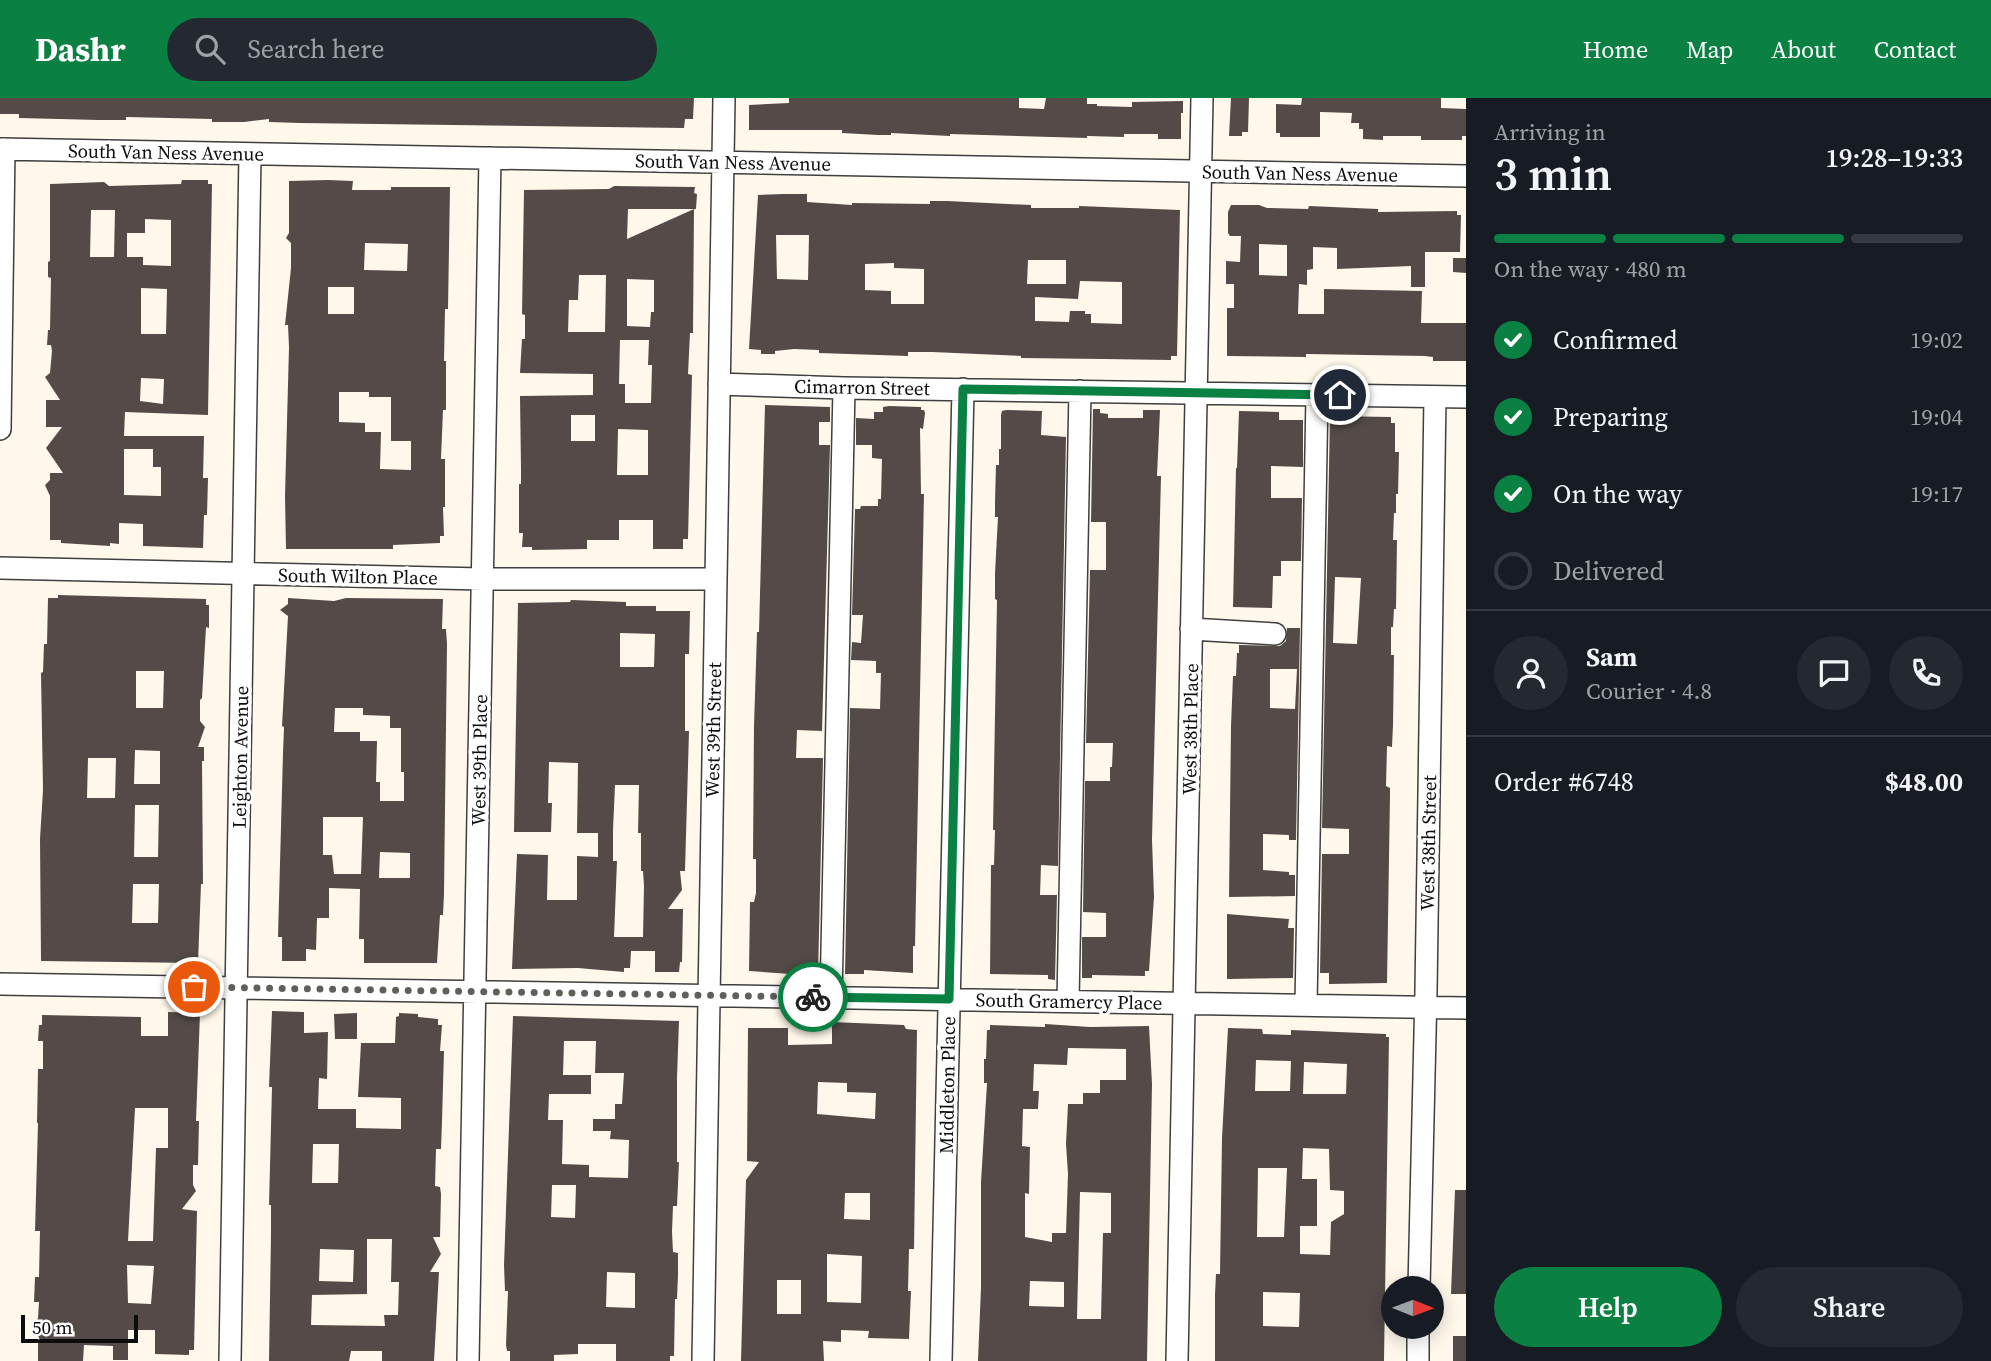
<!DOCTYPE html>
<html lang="en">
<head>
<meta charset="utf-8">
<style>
	body { margin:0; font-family:"Source Serif 4",serif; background:#242831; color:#f1f3f6; height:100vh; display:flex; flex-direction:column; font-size:26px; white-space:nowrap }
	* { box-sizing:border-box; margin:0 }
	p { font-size:23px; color:#9ea1a6 }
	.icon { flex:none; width:38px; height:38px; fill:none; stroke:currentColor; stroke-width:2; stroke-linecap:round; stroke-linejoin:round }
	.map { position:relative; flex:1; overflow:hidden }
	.sheet { display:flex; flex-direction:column; background:#171b24; width:525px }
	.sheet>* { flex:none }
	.needle { width:46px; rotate:91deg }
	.controls { position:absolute; left:1381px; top:1178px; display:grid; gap:14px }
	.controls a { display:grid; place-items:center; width:63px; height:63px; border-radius:50%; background:#171b24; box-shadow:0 4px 18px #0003; font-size:35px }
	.scale { position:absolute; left:21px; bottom:18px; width:117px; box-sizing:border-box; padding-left:7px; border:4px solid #0c0c0c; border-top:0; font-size:19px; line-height:24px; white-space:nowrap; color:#0c0c0c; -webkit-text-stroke:5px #fff; paint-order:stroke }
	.pin { position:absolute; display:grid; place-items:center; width:60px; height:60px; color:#fff; margin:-30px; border:4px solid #fff; border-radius:50%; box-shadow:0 2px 7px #0007 }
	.courier { position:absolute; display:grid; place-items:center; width:70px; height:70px; margin:-35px; border:5px solid #0b8043; border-radius:50%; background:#fff; color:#222; box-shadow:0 2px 9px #0007 }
	.overview em { font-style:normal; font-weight:600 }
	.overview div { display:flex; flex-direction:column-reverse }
	.overview { display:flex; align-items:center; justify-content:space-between; height:119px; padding:0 28px }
	h1 { font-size:46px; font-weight:600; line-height:52px }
	.bar { display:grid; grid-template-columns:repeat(4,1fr); gap:10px 7px; align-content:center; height:84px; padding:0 28px }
	.bar i { height:9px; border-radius:5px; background:#363941 }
	.bar .current { background:#0b8043 }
	.bar p { grid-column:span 4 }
	.line { display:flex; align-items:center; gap:18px; padding:0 28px; border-top:2px solid #363941 }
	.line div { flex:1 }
	.round { display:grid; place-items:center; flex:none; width:74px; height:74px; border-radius:37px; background:#242831 }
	ol { padding:0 28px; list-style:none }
	li { display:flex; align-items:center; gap:21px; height:77px }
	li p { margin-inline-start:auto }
	li .icon { padding:7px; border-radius:50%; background:#0b8043; color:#fff; stroke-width:4 }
	li:last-child { color:#9ea1a6 }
	li i { width:38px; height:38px; border:4px solid #363941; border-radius:50% }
	.cta { display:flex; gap:14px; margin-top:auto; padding:14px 28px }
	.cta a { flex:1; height:80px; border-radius:42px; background:#0b8043; color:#fff; font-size:28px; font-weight:600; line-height:80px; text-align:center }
	.cta a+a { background:#242831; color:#f1f3f6 }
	header { display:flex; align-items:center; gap:42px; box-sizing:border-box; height:98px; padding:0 35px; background:#0b8043; color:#fff }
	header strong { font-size:33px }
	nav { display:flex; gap:38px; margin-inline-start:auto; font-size:24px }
	.search { width:490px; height:63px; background:#242831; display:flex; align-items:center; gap:18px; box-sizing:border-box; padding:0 24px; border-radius:38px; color:#9ea1a6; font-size:26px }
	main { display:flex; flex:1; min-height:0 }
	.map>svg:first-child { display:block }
	.building { fill:#544b48; fill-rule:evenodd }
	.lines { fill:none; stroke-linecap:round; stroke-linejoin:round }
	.minor-casing { stroke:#3f3f3f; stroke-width:24 }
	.minor { stroke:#fff; stroke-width:21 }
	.done { stroke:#615f5a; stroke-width:7; stroke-dasharray:0 12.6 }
	.route { stroke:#0b8043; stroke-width:9 }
	.labels { text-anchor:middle; stroke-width:7; stroke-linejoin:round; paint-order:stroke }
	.street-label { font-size:19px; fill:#0c0c0c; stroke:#fff }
</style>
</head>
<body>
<header>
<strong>Dashr</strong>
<div class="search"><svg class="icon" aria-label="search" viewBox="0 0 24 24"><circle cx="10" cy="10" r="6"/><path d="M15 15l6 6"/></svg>Search here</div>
<nav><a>Home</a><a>Map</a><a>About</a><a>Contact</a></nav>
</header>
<main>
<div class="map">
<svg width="1466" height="1263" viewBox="0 0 1466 1263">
	<rect width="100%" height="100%" fill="#fff8eb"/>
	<path class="building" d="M0 0H694L693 21H685L684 30 300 25 269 24V21L244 24H212V21L126 19V22H99L19 20V16H0Z
		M789 0H1019V10L1044 11 1046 0H1087V6H1097V8L1132 9V4L1183 3V15H1181V41H1158V36H1124V39L1087 38V40L950 36V38L891 35V37H878L842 35V32H749V7L789 5Z
		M1231 0H1249L1248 34H1242V38H1229Z
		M1302 0H1441V10L1466 11V38H1462V42H1421V38H1383V42L1363 41V31H1359V25H1351L1352 15 1320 14V39H1280V35H1276V6L1301 7Z
		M182 82H208V86H212L208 317 125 314 124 338H204L203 380H208L207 417H204L203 450 143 448V426L119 425V446L110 445V448L61 445V442H50V398L45 387 50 382V375H63L46 350 62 329H46V302H60L45 279 50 275 52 253 51 247H47L48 232H50L51 180 48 179V164L50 163V86L104 84 109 88 181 86ZM91 112H115L114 159H90ZM145 121 171 122V168L143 167V159H127V135H145ZM141 190 167 191 166 236H141ZM141 280 164 281 163 306 140 303ZM124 351H153V369H161V398L124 397Z
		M328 82 353 83 352 92H391V89H450L448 211H445L444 263H446V312H443L441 361H445V409H443L444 438H440V445L393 447V451H286L285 398 289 249 288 227H285L291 170V145L286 140 289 135V83ZM365 145 408 146 407 173 364 172ZM328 189H354V216H328ZM339 294H369V299H391V343H411V372L380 371 381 334H365V325L339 324Z
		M614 88 695 89 694 95 697 96 696 111H694L693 235H690L688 276 692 277 688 441H683V451H653V422H619V442H587V451L532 452V449H522L523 435H519V386H521V371L520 298 593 297V276L520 275 522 241H525V217L522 216 524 92 609 91ZM628 111H694L627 141ZM579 177H606L605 234H568L569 202H578ZM627 181 654 182V214H651L650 229 627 228ZM620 242H649L648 267H652L651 305H625V286H619ZM571 317H595V343H571ZM618 331 648 332V377H617Z
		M783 96H807V104L852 107V105L930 106V103H947L1031 107V110H1079V108L1180 112 1177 258H1171V262L1103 261 1021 260V258L932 254H908V258L819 255V252L794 251 775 253V256H761V252L749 251 758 97ZM776 137H809L808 182 777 181ZM1028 162H1066V186H1027ZM894 165V170L924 171V206H891V193L865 192V166ZM1080 183 1122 184V226L1091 225V216H1085V213H1070L1069 224 1035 223V199L1078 201Z
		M1231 107H1259L1267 110 1308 111 1309 108 1378 111V114L1457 113V117H1461L1460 154H1425V189H1411V168L1337 171V150L1313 149V171L1307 172V187L1299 186 1298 216H1324V191L1422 193 1421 225H1466V263H1433V259L1425 258 1306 256V259L1227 258V210H1234V186H1226V163L1240 164 1241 138H1230L1228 135V114ZM1259 146 1287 147V178L1259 177Z
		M1453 160H1466V175L1453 174Z
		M765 307 830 309V324H819V347H830L822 633 797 632 796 660H823L818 878 749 873 750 804H754L756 795V761H753L754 628 757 534H759Z
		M889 308 921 309V312H924L925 315 923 331 920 330 921 396H924L915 848H913V875L864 872V876H845L850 610 880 611 881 575H876V563L851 562 852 544 861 545 863 517H852L855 411H860L861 408H878V401H881L882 361 872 360V347H856V320L874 321V314H883V309Z
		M1093 311H1100V315L1108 316V320H1143V312H1160L1157 378H1161L1152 742 1154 799 1149 873H1145V878L1092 877V880H1082V839H1106V815L1083 814 1085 683H1110V669H1112L1113 645H1086L1090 472H1106V424H1091Z
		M1006 312 1042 313 1041 337 1066 339 1058 768 1041 767 1040 797H1057L1055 882 1048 881V877L990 876 991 767H994L995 732H993L997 502 995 501V475L998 419H995V404L996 367H999V351H1001V317L1002 313Z
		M1239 313 1279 314V322H1303V369L1271 368V400H1302L1301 463H1281V478H1273L1272 510 1233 509 1236 370H1237Z
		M1330 318 1391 319V325H1395V354H1399L1398 396H1396V415H1394L1393 442H1397L1396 511H1394L1393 529H1391V557H1394L1393 627 1392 649 1387 648 1386 688 1390 690V697L1387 885 1329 886V875H1320L1322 756H1349V731L1322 730ZM1335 479 1361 480 1357 546 1333 545Z
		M58 497 206 501V507H209V530L206 529 202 600 200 602V623L205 629 198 649H204V663H202L203 786H201L198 865 41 863 40 741 43 692 41 575 43 574 44 546H47L48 500H58ZM136 573H164L163 610H136ZM135 652 160 653V686H134ZM88 660H116L115 700H87ZM135 707H159L158 759H134ZM133 786H159L158 825H132Z
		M288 500 334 503 346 500 443 501 442 531H446L447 546 444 796 443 817H440L437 865H364V841H359L360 791 329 790V820H317L316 852 306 851V863H282V839H278L283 655 284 629 282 628 288 518 280 512 288 506ZM335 610H363V617L390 618V630H401V674H404V703H380V684H376L377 643H360V634H334ZM323 719H363L361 776H334L332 757H323ZM380 754 410 755V780H379Z
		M571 502 626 504V508H656V513H690L689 556H685V633H689L685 773H680L682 792 668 811H683L682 864H680L679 874H655V853H631L630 870H624V874L578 870 512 871 517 756 548 757 547 802H577V758L598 759V735H577L578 665 549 664 548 705H552L551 734H514L518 505 570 504ZM620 535 655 536 654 569H620ZM615 687H639L638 735H641V773H643L644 788 643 839H614L617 763H613V732Z
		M1287 530H1300L1296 742H1289V737L1263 736V772L1289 774V777H1295V798L1229 799 1231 628 1233 578H1236L1237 555H1239V547L1280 548 1286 543ZM1270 571H1297L1295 611 1270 610Z
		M1227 816 1289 821 1288 830H1294L1293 880 1227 881Z
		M272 913 304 914V935L328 934 327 981 319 980 318 1011H356V1030L401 1031V1000L358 999 361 945H395L396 919 399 918V915L418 916V919L438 921V927H442L440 953H444L442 1023 441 1051H436L435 1088 440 1089 441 1096 440 1139H433L441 1156 430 1174H439L434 1263H382V1253H351L349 1263H269L271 1135V1107H269L272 989H269ZM313 1046H339L338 1085H312ZM367 1141H392L391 1184H399L398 1217H384L385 1228 311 1227 312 1197 367 1196ZM320 1151 354 1152 353 1184 319 1183Z
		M168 914 200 915 196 1023H199L198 1067H193V1087L196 1093 182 1111 197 1113 194 1252H189V1257L155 1256V1232H128V1262H113V1248L84 1247 83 1263H38V1233L33 1229 38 1220 39 1204H34L35 1179H39L40 1133H35L38 1025H37L38 971H43V943H38L39 927H42V917L141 919V938H168ZM135 1010H168V1050H156L153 1143H128ZM127 1167 154 1168 151 1206 128 1205Z
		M357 915V941H335L334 916Z
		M513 918 679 923 677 980V1064H679L677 1108H673L672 1134 673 1154 678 1155V1177L677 1201H675L674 1258H670V1263H616V1246H578V1256L554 1257V1263H510V1253H507L506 1247 508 1193H505L504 1167ZM564 943H596L595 975H624L622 1006H615V1021H593V1033H611L610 1041 629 1042 628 1080 589 1079V1067L562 1066 563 1022H548L549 996H591V977H563ZM552 1087H576L575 1120 551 1119ZM607 1174 635 1175V1210L606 1209Z
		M832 924 904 927 906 931 917 932 914 1151H909L908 1193H911L909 1241 868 1240 869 1233 841 1232V1244L823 1243 824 1263H741L746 1082 759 1064 747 1063 748 930H788V947L832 946ZM818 984 847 985V994L876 995 875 1021 817 1016ZM845 1095H870V1122L844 1121ZM827 1156 862 1158 861 1205 827 1204ZM777 1182H801V1216H777Z
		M1045 926 1090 929 1149 928 1152 986 1147 1263H978L981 1189V1084L987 985H984V961H986L987 932H990V927L1045 929ZM1068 950 1126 951V982H1100V995H1083V1006H1068L1066 1046 1068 1076 1066 1135H1052V1144L1025 1139V1095L1029 1096 1030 1049 1022 1048 1023 1011H1038L1039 993H1033L1034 966 1067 967ZM1080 1094 1111 1095V1135H1103L1101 1221H1077ZM1030 1183 1064 1184V1209L1029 1208Z
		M1228 930 1262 931 1263 936 1291 937V932L1386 936V939H1389L1384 1263H1215V1196L1216 1176H1220L1222 1040ZM1256 962 1291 963 1290 993H1255ZM1304 964 1347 966 1346 996H1303ZM1303 1050 1329 1051 1330 1092 1344 1093V1116L1331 1124 1330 1157 1300 1156V1128H1317V1081H1302ZM1258 1070H1287L1284 1139H1257ZM1263 1194 1300 1195 1299 1229 1263 1228Z
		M1455 1092H1466V1196H1451Z
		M1453 1238H1466V1263H1453Z"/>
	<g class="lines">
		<defs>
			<path id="minor" d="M0 51 1466 78
				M719 286 844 290 1466 299
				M0 331 4 51
				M0 470 482 481H716
				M1191 531 1275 536
				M0 886 1466 910
				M831 899 844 290
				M1068 903 1080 293
				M1306 907 1317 297
				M1419 1190 1426 893 1435 299
				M230 1263 250 56
				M468 1263 490 60
				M703 1263 724 0
				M941 1263 963 291
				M1177 1263 1202 0
				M1418 1263V1228"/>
		</defs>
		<use href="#minor" class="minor-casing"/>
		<use href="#minor" class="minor"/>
	</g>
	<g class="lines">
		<path class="done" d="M194 889 813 899"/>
		<path class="route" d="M813 899 949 901 963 291 1340 297"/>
	</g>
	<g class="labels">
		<g class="street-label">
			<text transform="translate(166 54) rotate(1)" y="7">South Van Ness Avenue</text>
			<text transform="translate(733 64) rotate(1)" y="7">South Van Ness Avenue</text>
			<text transform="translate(1300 75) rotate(1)" y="7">South Van Ness Avenue</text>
			<text transform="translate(862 289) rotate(1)" y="7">Cimarron Street</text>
			<text transform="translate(358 478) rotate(1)" y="7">South Wilton Place</text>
			<text transform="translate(1190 631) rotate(-89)" y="7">West 38th Place</text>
			<text transform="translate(713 632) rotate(-89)" y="7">West 39th Street</text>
			<text transform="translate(240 659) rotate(-89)" y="7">Leighton Avenue</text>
			<text transform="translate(479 662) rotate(-89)" y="7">West 39th Place</text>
			<text transform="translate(1428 745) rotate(-89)" y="7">West 38th Street</text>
			<text transform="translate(1069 903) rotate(1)" y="7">South Gramercy Place</text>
			<text transform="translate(947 987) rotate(-89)" y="7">Middleton Place</text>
		</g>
	</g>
</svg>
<div class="controls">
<a><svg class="needle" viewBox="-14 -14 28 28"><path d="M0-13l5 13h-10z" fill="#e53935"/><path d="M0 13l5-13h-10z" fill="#9ea1a6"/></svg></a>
</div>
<div class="scale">50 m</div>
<div class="pin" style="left:194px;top:889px;background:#ea580c"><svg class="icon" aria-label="bag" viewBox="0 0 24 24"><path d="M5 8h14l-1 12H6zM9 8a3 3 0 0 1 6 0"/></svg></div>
<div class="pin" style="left:1340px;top:297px;background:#1f2937"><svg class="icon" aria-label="home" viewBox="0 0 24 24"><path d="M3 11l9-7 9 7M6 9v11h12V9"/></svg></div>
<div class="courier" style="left:813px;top:899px"><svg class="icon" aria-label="bike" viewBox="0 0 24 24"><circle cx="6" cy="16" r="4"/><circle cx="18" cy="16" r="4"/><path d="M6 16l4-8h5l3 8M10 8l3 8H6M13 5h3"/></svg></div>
</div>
<section class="sheet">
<div class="overview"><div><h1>3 min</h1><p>Arriving in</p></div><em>19:28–19:33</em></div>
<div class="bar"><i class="current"></i><i class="current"></i><i class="current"></i><i></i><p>On the way · 480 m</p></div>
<ol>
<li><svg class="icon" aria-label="check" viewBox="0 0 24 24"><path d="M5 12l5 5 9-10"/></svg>Confirmed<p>19:02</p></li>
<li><svg class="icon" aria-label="check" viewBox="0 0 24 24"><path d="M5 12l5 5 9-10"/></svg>Preparing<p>19:04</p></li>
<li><svg class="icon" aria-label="check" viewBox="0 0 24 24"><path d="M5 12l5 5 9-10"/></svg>On the way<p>19:17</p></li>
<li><i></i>Delivered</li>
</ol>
<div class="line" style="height:126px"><a class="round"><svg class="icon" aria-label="person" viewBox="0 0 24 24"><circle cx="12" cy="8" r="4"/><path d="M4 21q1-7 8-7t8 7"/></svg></a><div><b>Sam</b><p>Courier · 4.8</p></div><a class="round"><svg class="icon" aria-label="chat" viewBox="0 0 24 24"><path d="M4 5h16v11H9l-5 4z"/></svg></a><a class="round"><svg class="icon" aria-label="phone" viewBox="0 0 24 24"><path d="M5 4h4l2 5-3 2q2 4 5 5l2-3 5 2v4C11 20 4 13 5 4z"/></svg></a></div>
<div class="line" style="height:91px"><div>Order #6748</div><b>$48.00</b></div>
<div class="cta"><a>Help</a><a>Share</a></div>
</section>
</main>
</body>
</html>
